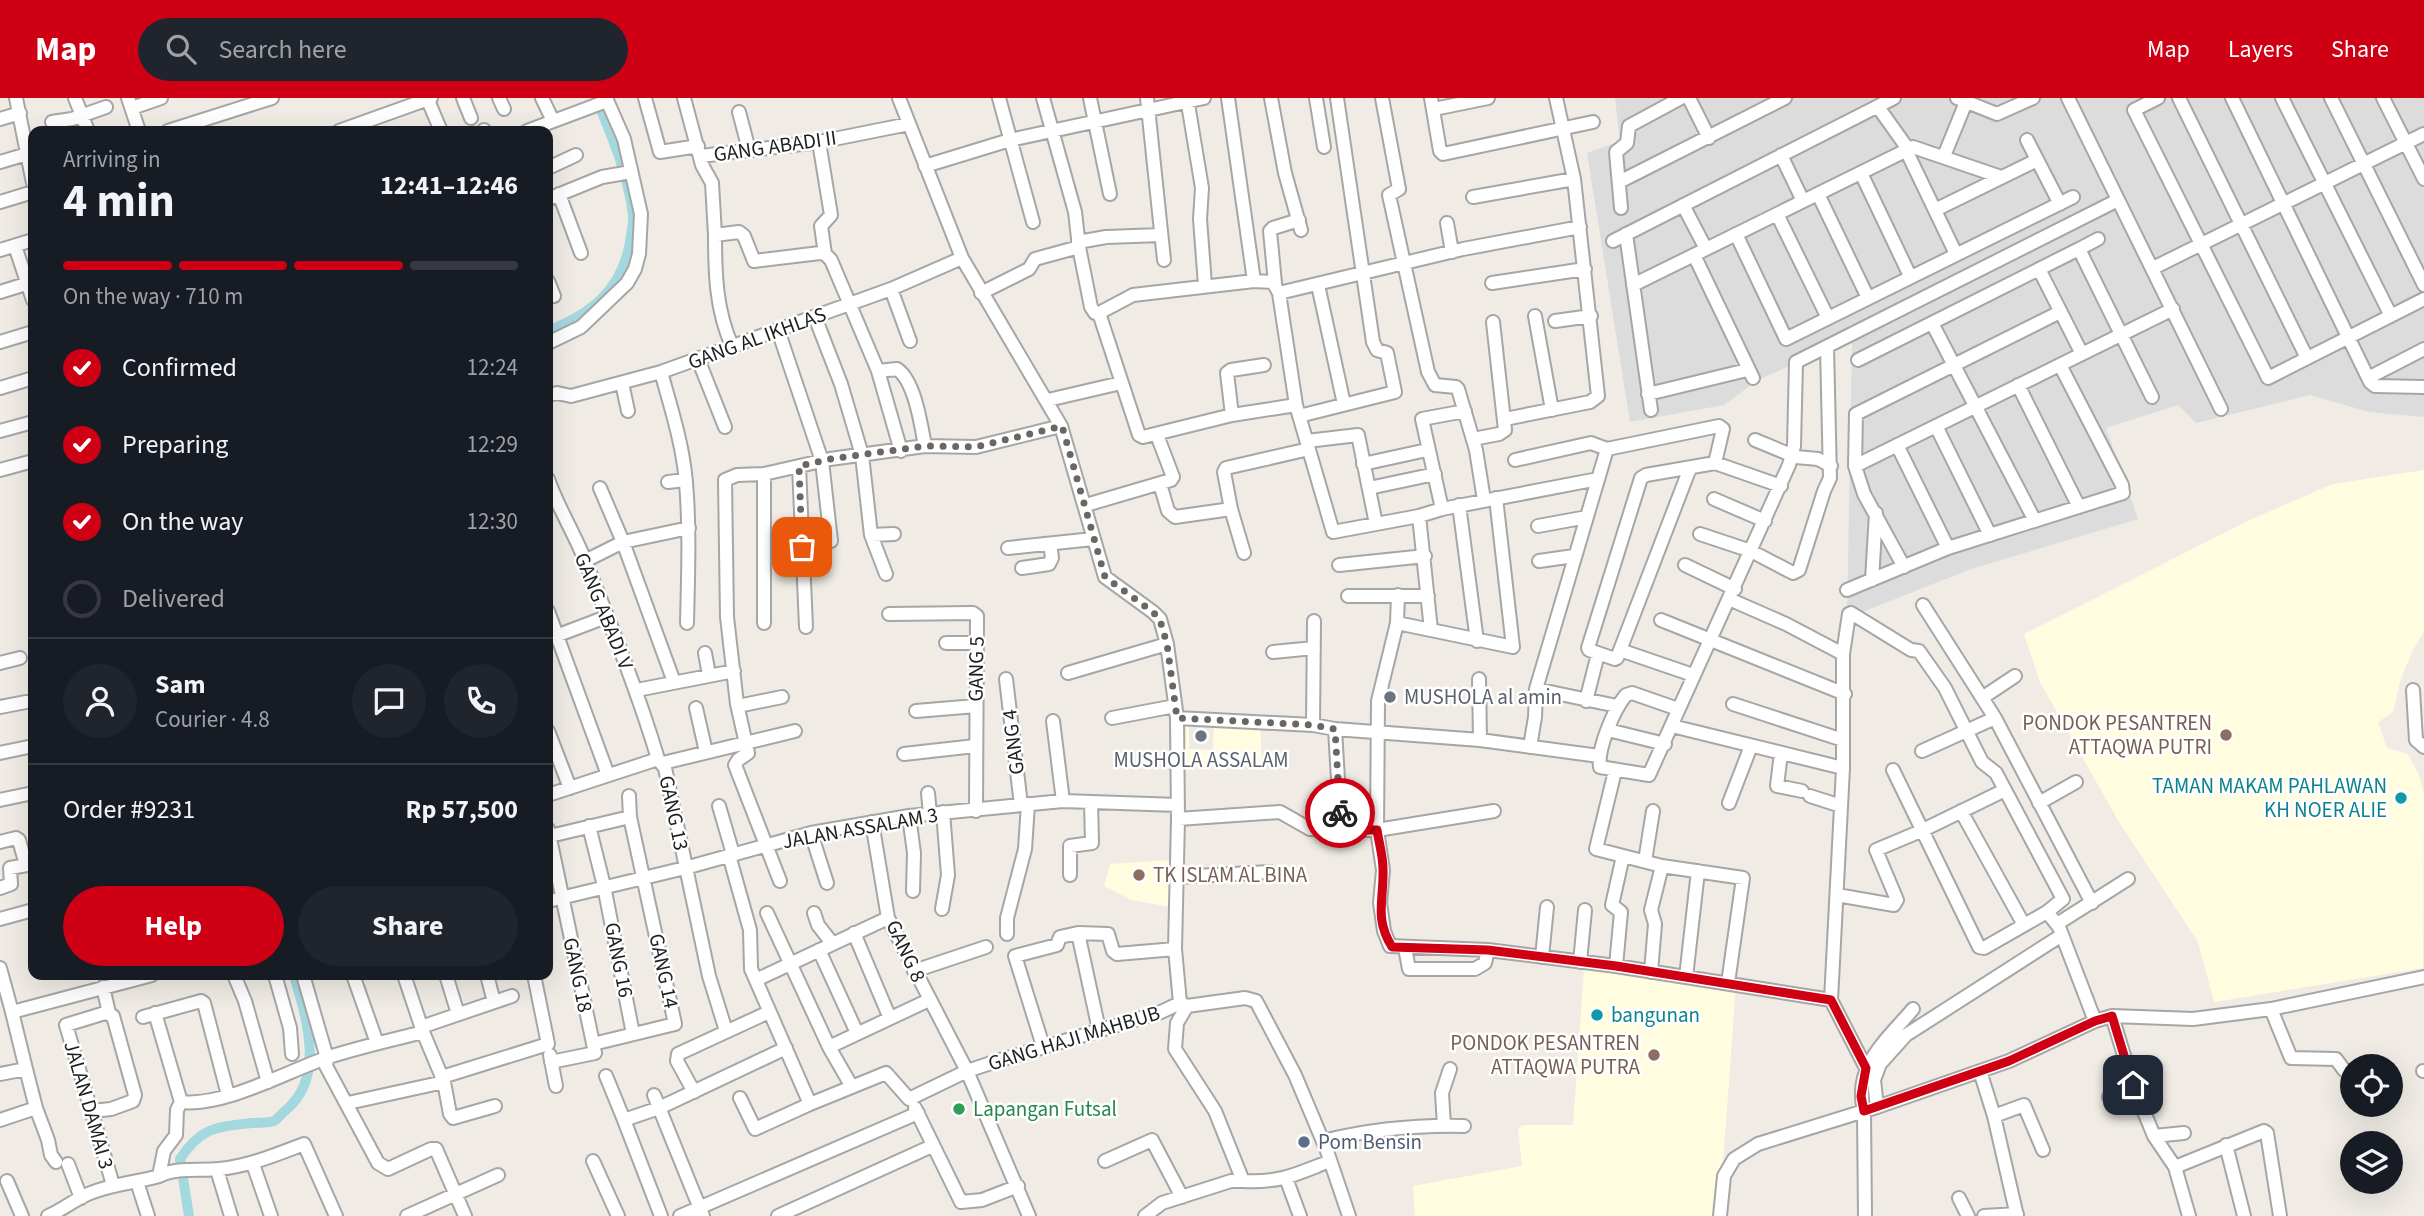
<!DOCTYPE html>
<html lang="en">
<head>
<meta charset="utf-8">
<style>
	body { margin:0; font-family:"Source Sans 3",sans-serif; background:#20242c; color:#f1f3f6; height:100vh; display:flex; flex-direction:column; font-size:26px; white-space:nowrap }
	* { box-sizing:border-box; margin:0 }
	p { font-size:23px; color:#9ea1a6 }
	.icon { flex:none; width:38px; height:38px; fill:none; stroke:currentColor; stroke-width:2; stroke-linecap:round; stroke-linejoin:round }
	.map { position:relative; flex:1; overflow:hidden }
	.sheet { position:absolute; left:28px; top:28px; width:525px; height:854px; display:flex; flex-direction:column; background:#171b24; border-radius:14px; box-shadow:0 7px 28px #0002 }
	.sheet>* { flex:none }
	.tools { position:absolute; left:2340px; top:956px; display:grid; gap:14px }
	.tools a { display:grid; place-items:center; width:63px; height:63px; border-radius:50%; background:#171b24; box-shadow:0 7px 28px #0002; font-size:35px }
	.pin { position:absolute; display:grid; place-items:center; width:60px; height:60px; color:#fff; margin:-30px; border-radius:14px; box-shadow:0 4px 10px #0006 }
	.courier { position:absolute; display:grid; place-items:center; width:70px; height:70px; margin:-35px; border:5px solid #cf0014; border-radius:50%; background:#fff; color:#222; box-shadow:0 2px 9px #0007 }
	.overview em { font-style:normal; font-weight:700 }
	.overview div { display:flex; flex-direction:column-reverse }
	.overview { display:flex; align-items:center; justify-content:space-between; height:119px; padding:0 35px }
	h1 { font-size:46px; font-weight:700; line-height:52px }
	.bar { display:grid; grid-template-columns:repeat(4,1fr); gap:10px 7px; align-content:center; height:84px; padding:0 35px }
	.bar i { height:9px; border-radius:5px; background:#363941 }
	.bar .current { background:#cf0014 }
	.bar p { grid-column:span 4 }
	.line { display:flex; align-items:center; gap:18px; padding:0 35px; border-top:2px solid #363941 }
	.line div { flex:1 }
	.round { display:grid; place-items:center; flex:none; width:74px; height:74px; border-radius:37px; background:#20242c }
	ol { padding:0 35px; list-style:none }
	li { display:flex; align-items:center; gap:21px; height:77px }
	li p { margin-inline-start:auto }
	li .icon { padding:7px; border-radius:50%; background:#cf0014; color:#fff; stroke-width:4 }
	li:last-child { color:#9ea1a6 }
	li i { width:38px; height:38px; border:4px solid #363941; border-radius:50% }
	.primary-button { display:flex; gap:14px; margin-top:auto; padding:14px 35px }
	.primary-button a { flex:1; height:80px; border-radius:42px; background:#cf0014; color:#fff; font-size:28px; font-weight:700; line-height:80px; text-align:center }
	.primary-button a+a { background:#20242c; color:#f1f3f6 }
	header { display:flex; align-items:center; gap:42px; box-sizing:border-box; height:98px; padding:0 35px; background:#cf0014; color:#fff }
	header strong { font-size:33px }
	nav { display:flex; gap:38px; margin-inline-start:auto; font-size:24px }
	.search { width:490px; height:63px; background:#20242c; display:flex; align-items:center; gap:18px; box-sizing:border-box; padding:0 24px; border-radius:38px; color:#9ea1a6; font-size:26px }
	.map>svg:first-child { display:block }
	.residential { fill:#dddcdc }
	.education { fill:#fffce0; fill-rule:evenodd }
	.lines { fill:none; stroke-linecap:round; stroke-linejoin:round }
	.canal { stroke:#a4d8df; stroke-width:10 }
	.minor-casing { stroke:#a6a6a6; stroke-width:16 }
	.minor { stroke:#fff; stroke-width:12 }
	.done { stroke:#686764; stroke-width:7; stroke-dasharray:0 12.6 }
	.route { stroke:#cf0014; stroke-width:9 }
	.worship-dot { fill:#6b7280; stroke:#fff; stroke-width:2.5 }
	.education-dot { fill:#8d6e63; stroke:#fff; stroke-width:2.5 }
	.culture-dot { fill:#0f9aa8; stroke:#fff; stroke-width:2.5 }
	.leisure-dot { fill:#2e9e5b; stroke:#fff; stroke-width:2.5 }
	.service-dot { fill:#5c6f8a; stroke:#fff; stroke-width:2.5 }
	.labels { text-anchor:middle; stroke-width:5; stroke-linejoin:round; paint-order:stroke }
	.street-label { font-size:21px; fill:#1f1f1f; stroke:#fff }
	.worship-label { font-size:21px; fill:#5b616d; stroke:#fff; text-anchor:start }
	.education-label { font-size:21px; fill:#785e54; stroke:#fff; text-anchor:end }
	.culture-label { font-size:21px; fill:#0d838f; stroke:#fff; text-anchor:end }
	.leisure-label { font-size:21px; fill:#27864d; stroke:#fff; text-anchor:start }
	.service-label { font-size:21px; fill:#4e5e75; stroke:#fff; text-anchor:start }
</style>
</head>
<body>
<header>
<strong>Map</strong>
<div class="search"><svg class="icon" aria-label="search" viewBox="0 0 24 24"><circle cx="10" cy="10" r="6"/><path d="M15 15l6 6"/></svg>Search here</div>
<nav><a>Map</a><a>Layers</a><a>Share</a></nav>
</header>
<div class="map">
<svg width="2424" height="1118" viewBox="0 0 2424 1118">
	<rect width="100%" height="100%" fill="#f0ece5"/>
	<path class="residential" d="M1615 0H2424V319L2369 314 2310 297 2196 325 2178 307 2106 330 2138 421 1971 471 1847 520 1852 240 1758 282 1724 307 1630 324 1587 55 1620 43Z"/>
	<path class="education" d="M2424 372V534L2413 552 2401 580 2393 614 2378 624 2387 650 2408 656 2420 679 2424 697 2423 870 2214 904 2198 844 2119 724 2040 584 2024 536 2252 421 2333 386Z
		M1186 621 1260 624 1262 668 1189 669 1185 650ZM1189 625 1214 626 1213 652 1189 651Z
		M1171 762 1170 809 1132 802 1104 788 1110 766Z
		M1584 872 1736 888 1719 1118H1415L1413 1088 1522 1068 1518 1030 1523 1027H1573Z"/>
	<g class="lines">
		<path class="canal" d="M548 233C591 216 622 192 630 144 631 135 634 126 633 117 628 76 612 38 596 0
			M189 1118 180 1061C201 1029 216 1029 252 1025 259 1025 268 1025 274 1023 278 1021 282 1015 286 1012 326 979 306 919 294 877"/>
		<defs>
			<path id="minor" d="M16 0 33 85
				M75 0 88 33
				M128 0 139 33
				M427 0 441 33
				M463 0 471 20
				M499 0 504 11
				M542 0 553 23
				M645 0 660 54 698 48
				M684 0 702 67 712 85 715 137 739 134 744 138 754 163 820 155 825 156 831 162 878 273 901 353
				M899 0 962 160 1061 328 1105 479 1153 514 1160 521 1167 546 1177 620 1178 721 1175 851 1180 905 1187 908 1245 900 1256 903 1295 977 1327 1053 1349 1118
				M999 0 1033 124
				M1043 0 1075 114 1079 149 1091 209 1095 215H1099L1139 337 1143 339 1232 317 1296 307 1333 434 1419 418 1442 411 1598 381
				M1090 0 1110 96
				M1147 0 1164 162
				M1187 0 1202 90 1200 121 1205 187
				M1228 0 1254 183
				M1271 0 1285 75 1301 132
				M1316 0 1324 49
				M1382 0 1399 91 1389 97 1428 274 1435 287 1456 289 1458 291 1476 352 1484 402
				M1431 0 1440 53 1443 56 1593 24
				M1689 0 1709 40
				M1957 0 1997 16 2033 0
				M2068 0 2221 311
				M2158 0 2134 12 2268 280 2424 201
				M2179 0 2307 260
				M2232 0 2370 284 2375 288 2424 289
				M2282 0 2391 218
				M2331 0 2424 187
				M2383 0 2424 81
				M1878 9 1908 51
				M132 10 161 0
				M1434 11 1488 0
				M739 14 749 52
				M0 21 20 15
				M52 24 72 21 106 9
				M484 32V33
				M168 33 272 0
				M339 33 431 0
				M527 33 607 3
				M2027 42 2060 106
				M819 44 831 117 821 128 825 156
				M1906 52 1956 156
				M1781 57 1803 103
				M701 58 819 44 909 26
				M1944 58 1966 4
				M0 64 27 56
				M925 68 1010 42 1204 0
				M548 70 576 57
				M1861 75 1910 178
				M1619 84 1785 0
				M559 96 581 155
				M1818 96 1868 200
				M1473 99 1574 81
				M548 101 602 79 631 74
				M0 104 33 94
				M1683 107 1706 151
				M1621 110 1616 54 1627 45 1629 28 1681 0
				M1935 112 2037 62
				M1777 116 1828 220
				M1447 125 1452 154
				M1626 136 1651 312
				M1736 136 1786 241 2073 99
				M715 137C715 176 716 212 732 248
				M1613 143 1894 0
				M1078 144 1106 139 1161 137
				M15 148 33 202
				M2079 151 2098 141
				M0 152 33 142
				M1694 157 1753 280
				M2153 170 2424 36
				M2039 171 2082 256
				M548 183 554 198
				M1275 185 1270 133 1273 130 1299 122
				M1492 185 1585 171
				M1318 187 1344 306
				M1633 187 1913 49 2001 79
				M891 191 910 243
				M0 194 29 185
				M981 195 1029 171 1035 161 1079 149
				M1279 195 1296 307
				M1099 215 1133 197 1254 183 1273 184 1279 195 1463 151 1580 129
				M1535 218 1552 312
				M815 219 841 286 862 357 871 437 894 436
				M1555 223 1591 218
				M1932 225 2035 423
				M778 232 822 363 831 443
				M0 244 33 234
				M548 245 581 229 627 185 635 171 639 156 641 116 624 41 606 0
				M698 261 725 329
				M1858 262 2079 151 2152 299
				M878 273 897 271C915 283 921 327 925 348
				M661 274C671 310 683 347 686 385 690 431 688 479 687 525
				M2368 280 2424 251
				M622 285 628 313
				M2018 287 2079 409
				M0 290 33 280
				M1648 296 1747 272
				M548 297 557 295 571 298 661 274 891 191 962 160
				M1048 302 1121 285
				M1232 317 1227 275 1231 272 1264 267
				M1299 318 1395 294 1387 255 1377 252 1373 244 1337 0
				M1505 321 1590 304 1598 298 1574 81 1556 0
				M1936 328 1990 437
				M0 333 33 324
				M1473 341 1499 336 1505 332 1493 224
				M1755 342 1796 359 1818 361 1831 368
				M1307 343 1358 337 1376 426
				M1897 347 1948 450
				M1515 362 1591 345 1607 351 1719 328 1723 331 1715 365
				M1363 366 1427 352
				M799 368 806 529
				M1855 368 2173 211
				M1690 370 1617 560 1615 561 1589 552 1588 550 1641 380 1646 377 1715 365 1781 388
				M0 372 33 363
				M764 376V525
				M548 381C558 410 575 436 586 465 612 530 638 594 658 661
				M668 384 686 382
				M1160 386 1168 413 1175 419 1231 411 1244 455
				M600 390 623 444 674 584
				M1369 390 1435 376
				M1714 401 1765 423
				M1086 407 1171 382 1173 379 1157 337
				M1459 407 1477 543
				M1231 411 1224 374 1226 370 1309 351
				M1442 411 1422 321 1465 313
				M1419 418 1431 532
				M1538 428 1587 419
				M1700 436 1751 453 1793 475 1799 472 1824 393 1830 380 1827 249
				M871 437 886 476
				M1008 450 1093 441
				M585 463 623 444 689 430
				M1539 463 1574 458
				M1339 467 1425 458
				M1685 467 1735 491
				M1904 469 1864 396 1855 368 1856 316 2060 214
				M1022 470 1049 466 1052 460 1050 446
				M1872 482 1876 415
				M1847 492 1948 450 2123 395 2122 387 2060 267
				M1398 497 1397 525 1378 603 1377 732 1383 772 1380 805 1384 833 1390 848 1488 852 1616 868 1831 902
				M1348 498H1428
				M1729 501 1786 526 1843 556
				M1923 507 1995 620 2092 805
				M548 513 608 677
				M889 516 973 515 977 518 976 713
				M1661 522 1845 596
				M1397 525 1513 549 1496 400
				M548 541 606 519
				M946 545H976
				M1620 552 1693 577
				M1273 554 1314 550
				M705 555 709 577
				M0 565 20 560
				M1068 575 1167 546
				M1006 581 1021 707
				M1479 581 1480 642
				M1536 591 1617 608
				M637 592 734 573
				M2413 592 2416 642 2424 649
				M1982 600 2015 578
				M1586 603 1598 556
				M1733 606 1843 642
				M738 608 782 599
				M0 609 26 604
				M696 610 706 654
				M1678 611 1632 595 1626 597C1614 611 1597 651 1600 669L1649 677 1789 367 1794 348 1796 264 2118 102
				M916 613 976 608
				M1112 620 1175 608
				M1177 620 1313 627 1335 631 1480 642 1599 658
				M1053 623 1063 703
				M1313 627 1314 523
				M1672 628 1843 670
				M1335 631 1341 732
				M1608 632 1665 646
				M548 633 570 690
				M1530 649 1535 619 1536 591 1607 351
				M1922 653 1995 620
				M0 655 33 648
				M1781 655 1777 688 1802 693
				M904 656 975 648
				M658 661 665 670 709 878 726 933
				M663 665 795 633
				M1893 672 1979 849 1984 850 2047 814 2059 829 2095 923
				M1615 673 1596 751 1662 768 1743 780 1728 885
				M928 695 930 716
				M548 697 658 661
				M1810 698 1841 708
				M0 702 33 695
				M1729 705 1751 648
				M2039 705 2076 684
				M719 708 733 756
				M1961 713 2024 827
				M909 718 914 755 913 793
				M1178 721 1280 714 1310 731 1377 732 1494 713
				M872 724 888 820 967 973 1029 1118
				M589 728 604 788 633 936
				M548 731 595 955 551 964
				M811 735 827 785
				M550 738 630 719
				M0 744 16 740 19 742 26 767
				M729 757 750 832 751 871 810 1006 886 975 909 1001 967 973 994 964 1161 914 1180 905
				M1645 763 1653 713
				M1070 777V748L1092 745 1091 704
				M1177 779 1270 774
				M780 783 735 667 738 662 748 655 737 606 727 519 725 382 737 377 764 376 830 361 925 348 976 349 1061 328
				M0 790 11 786 10 770 33 766
				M1837 797 1894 807 1897 802 1876 752 1921 733 2005 692
				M548 803 685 770 811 735 909 718 1063 703 1178 707
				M942 811 948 777 943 714
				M767 815 829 949 852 989
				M814 815 818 827 832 845
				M0 821 33 812
				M2057 826 2128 781
				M854 835 889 918
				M1078 835 1099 932
				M1007 836V820L1025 751 1028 706
				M1405 850 1409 871H1475L1485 865 1488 852
				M819 852 857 935
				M1542 859 1547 809
				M1580 864 1585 812
				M1616 868 1621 814 1612 807 1623 758
				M0 870 12 914 152 877
				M914 873 986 849
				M1651 874 1655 826 1651 812 1662 768
				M234 877 245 903 268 984
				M275 877 290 930 292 956
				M303 877 327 960 326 968 378 1065 388 1071 431 1051H436L465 1118
				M353 877 377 945
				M446 877 458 916
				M487 877 494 904
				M1686 879 1698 773
				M756 882 888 820
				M103 889 109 915
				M1187 908 1177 925 1175 951 1215 1013 1243 1083C1281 1085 1296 1076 1330 1063
				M2271 911 2291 960 2336 961 2344 972
				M155 915 181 1004
				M2112 918 2133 987 2154 1038 2175 1069 2189 1118
				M143 919 201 903 204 905 228 997
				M421 929 512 898
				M423 934 444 984 450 1016 453 1020 495 1008
				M593 946 675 926 630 719 629 698
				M1043 948 1015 858 1057 847 1060 839 1078 835 1108 836 1113 853 1117 856 1175 851
				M829 949 929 902
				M550 957 556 988
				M1866 970 1831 902 1843 670V556L1849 516 1851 515 1911 552 1919 553 1945 590 1982 664 1996 675 2063 801 2047 814
				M1980 973 1994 1018 2017 1118
				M2423 973H2424
				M0 976 26 971 12 914
				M606 978 624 1022
				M442 979 548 946 534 877
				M694 994 677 963 678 956 769 914
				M654 997 703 1118
				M2109 999 2133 987
				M740 1000 755 1031 810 1006
				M348 1005 444 984
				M1877 1009 1874 982 1880 966 1906 937 2062 837
				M36 1010 48 1042 51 1057 56 1064
				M915 1010 961 1104 982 1102 1018 1088
				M92 1013 111 1011 133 1003 135 997 113 918 105 915 66 927 113 1087
				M1994 1018 2024 1007 2043 1052
				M0 1022 36 1010 26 971
				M1444 1028 1442 995 1450 971
				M2154 1038 2184 1035
				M1323 1043C1368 1032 1418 1027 1464 1028
				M2226 1047 2244 1118
				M593 1063 618 1118
				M1105 1063 1152 1042 1182 1099
				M68 1066 81 1100
				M253 1066 271 1118
				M2175 1069 2264 1033 2267 1035 2280 1118
				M217 1072 231 1118
				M159 1078C177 1069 199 1073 219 1071 249 1068 275 1057 304 1046L336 1118
				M1286 1080 1300 1118
				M7 1083 22 1118
				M137 1084 148 1118
				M1959 1100 1968 1118
				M48 1118C62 1112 74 1102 88 1096 111 1086 135 1085 159 1078L164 1053 176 1037 177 1012 181 1004C225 1009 287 973 329 959 360 949 392 942 423 934L404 877
				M407 1118 498 1077
				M661 1118 624 1022 659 1010 786 950
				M680 1118 918 1015
				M778 1118 932 1048
				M1145 1118 1162 1105 1231 1083H1243
				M1720 1118 1724 1078 1734 1061 1758 1046 1877 1009 2009 963 2095 923 2112 918 2193 921 2271 911 2424 879
				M1865 1118 1864 1013C1853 968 1886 943 1913 911
				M1984 1118 2017 1116"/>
		</defs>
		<use href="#minor" class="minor-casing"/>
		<use href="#minor" class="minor"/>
	</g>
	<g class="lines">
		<path class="done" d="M802 449 799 368 830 361 925 348 976 349 1062 328 1105 479 1153 514 1160 522 1167 546 1177 620 1313 627 1335 631 1340 715"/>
		<path class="route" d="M1340 715 1342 732H1377C1379 745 1383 758 1383 771 1384 802 1374 820 1392 849L1488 852 1616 868 1831 902 1866 970 1861 998 1864 1013 2009 963 2095 923 2112 918 2133 987"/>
	</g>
	<g class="worship-dot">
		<circle cx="1390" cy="599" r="7"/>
		<circle cx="1201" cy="638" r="7"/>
	</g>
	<g class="education-dot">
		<circle cx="2226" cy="637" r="7"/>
		<circle cx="1139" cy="777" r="7"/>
		<circle cx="1654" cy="957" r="7"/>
	</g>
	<g class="culture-dot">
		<circle cx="2401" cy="700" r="7"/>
		<circle cx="1597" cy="917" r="7"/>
	</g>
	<circle class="leisure-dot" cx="959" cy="1011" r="7"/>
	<circle class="service-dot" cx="1304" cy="1044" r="7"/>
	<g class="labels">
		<g class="street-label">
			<text transform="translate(775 48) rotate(-8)" y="7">GANG ABADI II</text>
			<text transform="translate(757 240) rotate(-20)" y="7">GANG AL IKHLAS</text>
			<text transform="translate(604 513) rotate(68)" y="7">GANG ABADI V</text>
			<text transform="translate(976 571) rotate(-89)" y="7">GANG 5</text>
			<text transform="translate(1013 644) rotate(-97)" y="7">GANG 4</text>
			<text transform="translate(674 715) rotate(78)" y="7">GANG 13</text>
			<text transform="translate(860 730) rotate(-10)" y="7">JALAN ASSALAM 3</text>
			<text transform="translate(906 853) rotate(65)" y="7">GANG 8</text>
			<text transform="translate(619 862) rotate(79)" y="7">GANG 16</text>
			<text transform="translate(664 873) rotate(78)" y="7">GANG 14</text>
			<text transform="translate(578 877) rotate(78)" y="7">GANG 18</text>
			<text transform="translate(1074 940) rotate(-17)" y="7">GANG HAJI MAHBUB</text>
			<text transform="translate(89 1007) rotate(74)" y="7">JALAN DAMAI 3</text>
		</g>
		<g class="worship-label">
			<text x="1404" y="606">MUSHOLA al amin</text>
			<text x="1201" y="669" text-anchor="middle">MUSHOLA ASSALAM</text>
		</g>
		<g class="education-label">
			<text x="2212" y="632">PONDOK PESANTREN<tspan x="2212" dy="24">ATTAQWA PUTRI</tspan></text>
			<text x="1153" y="784" text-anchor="start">TK ISLAM AL BINA</text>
			<text x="1640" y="952">PONDOK PESANTREN<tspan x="1640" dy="24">ATTAQWA PUTRA</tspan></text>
		</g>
		<g class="culture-label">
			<text x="2387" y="695">TAMAN MAKAM PAHLAWAN<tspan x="2387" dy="24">KH NOER ALIE</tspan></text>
			<text x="1611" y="924" text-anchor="start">bangunan</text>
		</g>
		<g class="leisure-label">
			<text x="973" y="1018">Lapangan Futsal</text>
		</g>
		<g class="service-label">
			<text x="1318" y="1051">Pom Bensin</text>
		</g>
	</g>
</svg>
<div class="tools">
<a><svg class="icon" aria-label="locate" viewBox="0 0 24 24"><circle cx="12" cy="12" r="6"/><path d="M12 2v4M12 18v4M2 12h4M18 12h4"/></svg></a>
<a><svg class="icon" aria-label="layers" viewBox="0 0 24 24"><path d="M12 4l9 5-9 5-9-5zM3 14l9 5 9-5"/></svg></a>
</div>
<div class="pin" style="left:802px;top:449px;background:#ea580c"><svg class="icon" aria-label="bag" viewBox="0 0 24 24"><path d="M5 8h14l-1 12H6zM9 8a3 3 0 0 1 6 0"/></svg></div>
<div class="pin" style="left:2133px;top:987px;background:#1f2937"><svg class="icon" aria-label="home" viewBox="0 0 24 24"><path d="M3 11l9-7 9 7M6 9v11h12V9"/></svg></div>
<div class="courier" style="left:1340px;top:715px"><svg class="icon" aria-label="bike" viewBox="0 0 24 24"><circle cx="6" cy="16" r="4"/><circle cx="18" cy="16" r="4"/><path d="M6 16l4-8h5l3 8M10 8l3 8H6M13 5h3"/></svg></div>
<section class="sheet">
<div class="overview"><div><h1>4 min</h1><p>Arriving in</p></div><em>12:41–12:46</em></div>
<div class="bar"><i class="current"></i><i class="current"></i><i class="current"></i><i></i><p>On the way · 710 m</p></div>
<ol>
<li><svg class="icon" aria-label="check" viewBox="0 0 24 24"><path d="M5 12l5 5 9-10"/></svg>Confirmed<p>12:24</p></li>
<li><svg class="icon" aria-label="check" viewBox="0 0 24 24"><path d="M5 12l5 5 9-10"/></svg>Preparing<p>12:29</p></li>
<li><svg class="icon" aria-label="check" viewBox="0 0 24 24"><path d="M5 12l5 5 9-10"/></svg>On the way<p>12:30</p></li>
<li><i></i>Delivered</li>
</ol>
<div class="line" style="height:126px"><a class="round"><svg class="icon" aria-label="person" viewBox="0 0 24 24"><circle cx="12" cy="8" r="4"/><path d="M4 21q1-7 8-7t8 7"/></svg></a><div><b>Sam</b><p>Courier · 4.8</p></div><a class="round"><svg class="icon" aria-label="chat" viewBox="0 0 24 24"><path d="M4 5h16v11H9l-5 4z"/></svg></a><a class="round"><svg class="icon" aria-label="phone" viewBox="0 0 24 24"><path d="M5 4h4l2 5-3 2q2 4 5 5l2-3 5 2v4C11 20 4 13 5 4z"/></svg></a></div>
<div class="line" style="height:91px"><div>Order #9231</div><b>Rp 57,500</b></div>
<div class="primary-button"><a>Help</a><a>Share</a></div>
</section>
</div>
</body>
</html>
